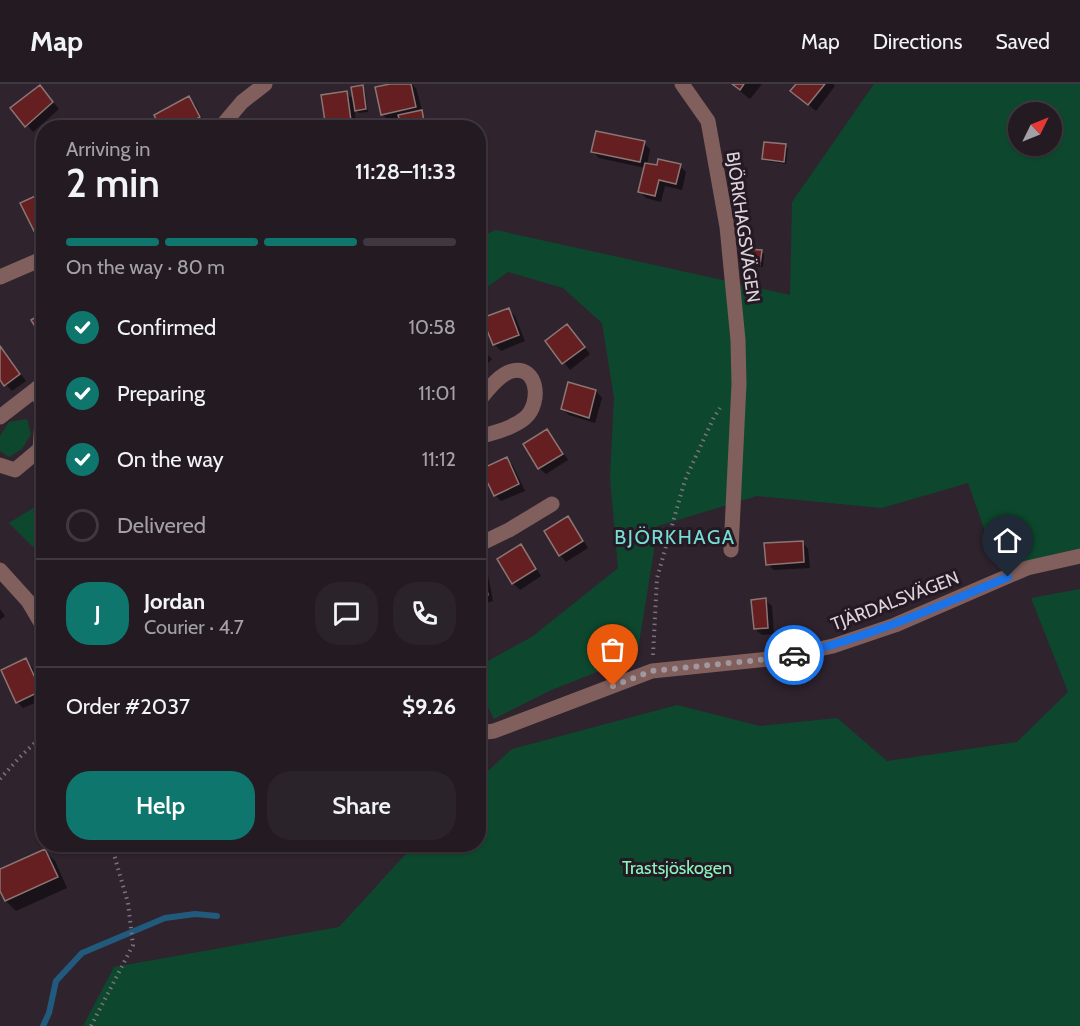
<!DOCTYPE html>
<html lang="en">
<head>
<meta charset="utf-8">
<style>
	body { margin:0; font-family:Cabin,sans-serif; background:#2b232a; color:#f1f3f6; height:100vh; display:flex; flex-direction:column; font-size:22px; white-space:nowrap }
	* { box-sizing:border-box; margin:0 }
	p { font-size:20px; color:#a3a1a5 }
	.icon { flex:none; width:33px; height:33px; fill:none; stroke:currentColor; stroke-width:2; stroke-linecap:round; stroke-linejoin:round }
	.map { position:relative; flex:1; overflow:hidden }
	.side { position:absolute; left:36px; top:36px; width:450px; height:732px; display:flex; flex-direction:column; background:#231a22; border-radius:24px; box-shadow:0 2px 4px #0004,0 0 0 2px #403840 }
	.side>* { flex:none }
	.needle { width:39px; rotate:47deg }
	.tools { position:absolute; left:1008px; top:18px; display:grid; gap:12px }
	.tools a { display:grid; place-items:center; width:54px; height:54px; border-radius:50%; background:#231a22; box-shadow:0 2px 4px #0004,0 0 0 2px #403840; font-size:30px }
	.pin { position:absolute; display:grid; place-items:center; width:51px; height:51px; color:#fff; margin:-62px -26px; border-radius:50% 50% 50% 0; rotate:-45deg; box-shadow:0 0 6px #0007 }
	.pin .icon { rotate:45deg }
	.courier { position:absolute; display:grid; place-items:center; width:60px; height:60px; margin:-30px; border:4px solid #1a73e8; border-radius:50%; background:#fff; color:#222; box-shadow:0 2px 8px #0007 }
	.headline em { font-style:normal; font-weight:600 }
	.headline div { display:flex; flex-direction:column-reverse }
	.headline { display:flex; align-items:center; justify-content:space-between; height:102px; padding:0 30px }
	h1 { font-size:39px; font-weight:600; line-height:45px }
	.bar { display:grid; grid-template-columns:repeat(4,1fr); gap:9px 6px; align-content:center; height:72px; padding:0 30px }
	.bar i { height:8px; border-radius:4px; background:#403840 }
	.bar .selected { background:#0f766e }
	.bar p { grid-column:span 4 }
	.line { display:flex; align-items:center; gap:15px; padding:0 30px; border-top:2px solid #403840 }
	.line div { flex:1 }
	.round { display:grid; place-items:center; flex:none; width:63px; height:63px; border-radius:24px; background:#2b232a }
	ol { padding:0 30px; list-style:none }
	li { display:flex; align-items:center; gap:18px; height:66px }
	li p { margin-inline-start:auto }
	li .icon { padding:6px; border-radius:50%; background:#0f766e; color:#fff; stroke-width:4 }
	li:last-child { color:#a3a1a5 }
	li i { width:33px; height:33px; border:3px solid #403840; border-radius:50% }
	.cta { display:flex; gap:12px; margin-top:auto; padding:12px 30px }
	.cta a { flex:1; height:69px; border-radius:24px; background:#0f766e; color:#fff; font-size:24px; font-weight:600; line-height:69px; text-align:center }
	.cta a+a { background:#2b232a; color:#f1f3f6 }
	header { display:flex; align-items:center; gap:36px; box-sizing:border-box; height:84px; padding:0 30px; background:#231a22; border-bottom:2px solid #403840 }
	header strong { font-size:28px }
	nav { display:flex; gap:33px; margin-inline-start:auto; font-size:21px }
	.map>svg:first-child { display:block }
	.green { fill:#0d482e; fill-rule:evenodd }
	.shadow { fill:#0007 }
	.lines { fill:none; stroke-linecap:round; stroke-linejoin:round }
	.stream { stroke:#215a7c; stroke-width:6 }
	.building { fill:#651f20; stroke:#8b7675; stroke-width:1.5 }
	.path { stroke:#7d737c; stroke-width:4; stroke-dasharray:1.5 4.5; stroke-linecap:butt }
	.minor { stroke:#815f5c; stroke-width:15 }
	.done { stroke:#a0979f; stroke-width:6; stroke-dasharray:0 10.8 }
	.route { stroke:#1a73e8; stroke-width:8 }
	.labels { text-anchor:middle; stroke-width:6; stroke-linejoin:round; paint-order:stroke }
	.street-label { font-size:18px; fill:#ddd5dc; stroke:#251924 }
	.park-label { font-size:18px; fill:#88f6bd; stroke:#251924 }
	.neighbourhood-label { font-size:20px; letter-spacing:1.5px; fill:#74ded5; stroke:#251924 }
</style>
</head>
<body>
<header>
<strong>Map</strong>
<nav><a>Map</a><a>Directions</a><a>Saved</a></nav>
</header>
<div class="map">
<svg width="1080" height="942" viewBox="0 0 1080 942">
	<rect width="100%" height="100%" fill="#2f232e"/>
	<path class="green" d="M874 0H1080V464L998 484 968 399 882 424 757 412 658 442 637 572 549 607 494 635 479 606V582L533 552 618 484 610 394 614 314 602 239 563 204 508 188 479 209V153L496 146 790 211 792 118ZM1018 28H1052V62H1018Z
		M27 335 31 350 22 365 9 373 0 367V352L9 338Z
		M43 418V473L9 439Z
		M1080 505V942H83L114 883 339 843 414 761 478 760 479 695 512 665 677 621 760 642 837 634 887 677 1017 658 1068 608 1031 514Z"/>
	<path class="shadow" d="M397 0H412L416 4 426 40 404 44 400 34 389 37 382 30Z
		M731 0H762L750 15Z
		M798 0H833L835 2 816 27 799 13Z
		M362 3 365 6 368 28 359 29 354 24 357 44H328L346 8 355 17Z
		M46 9 59 25 33 48 13 24Z
		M188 14 195 20 205 40 199 44H162Z
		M644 59 650 65 647 81 658 83 680 82 686 88 682 106 665 102 661 118 646 114 640 108 645 84 599 74 593 68Z
		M785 62 788 64 786 80 766 77 763 75Z
		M44 109V156L37 150Z
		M761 168 764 170 763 183 750 182 747 179Z
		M508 225 515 232 525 257 501 267 494 260Z
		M573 248 590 270 570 286 547 257Z
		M478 262 492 275 478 289Z
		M0 263 26 297 12 307 0 294Z
		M596 307 602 314 595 339 569 331 562 325Z
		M547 347 553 353 568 376 546 390 539 384Z
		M507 375 513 382 525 407 501 417 495 411Z
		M567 434 574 441 588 464 566 478 560 471Z
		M802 458 808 465 810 484 774 486 767 480Z
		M520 462 527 469 541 492 520 506 513 499 499 476Z
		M481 484 488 491 493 517 478 521V485Z
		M765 516 772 522 774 550 762 551 755 545Z
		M0 525 5 532 0 536Z
		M26 576 32 583 44 607V615L23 624 17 618Z
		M45 767 55 777 67 804 16 827 6 817 0 803V787Z"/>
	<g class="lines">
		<path class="stream" d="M43 942 49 929 56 897 82 869 165 834 195 830 217 832"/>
	</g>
	<path class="building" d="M390 0H411L416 23 381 31 375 3Z
		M732 0H744L740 6Z
		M796 0H825L808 21 790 7Z
		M40 1 53 18 25 43 10 24Z
		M363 1 366 25 355 27 351 3Z
		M347 7 352 44H326L321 11Z
		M189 12 200 33 181 44H161L154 31Z
		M422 26 424 37 401 42 398 31Z
		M596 47 645 57 640 78 591 68Z
		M764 58 786 60 784 78 762 75Z
		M658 75 681 80 676 100 659 96 655 112 638 108 645 79 657 81Z
		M44 108V148L36 151 20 119Z
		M747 165 762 166 760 181 746 180Z
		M509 224 519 251 493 261 482 234Z
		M44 228V257L31 236Z
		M567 240 585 263 562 280 545 257Z
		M478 260 487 268 478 276Z
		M0 262 20 290 4 302 0 296Z
		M568 298 596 306 589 334 561 325Z
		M547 345 563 370 538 385 523 360Z
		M507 373 519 400 494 412 481 385Z
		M568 432 583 457 559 472 544 447Z
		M803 457 804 478 766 481 764 459Z
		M521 460 536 485 512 500 497 475Z
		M478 483H482L488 511 478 513Z
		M766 514 768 544 754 545 751 516Z
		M26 574 41 607 16 619 1 586Z
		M45 765 58 793 5 817 0 807V785Z"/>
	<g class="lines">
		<path class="path" d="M653 571 657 494 685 396 714 333 720 324
			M0 695 19 674 44 650
			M91 942 133 861 128 819 111 760"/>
		<path class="minor" d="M682 0 708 37 727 143 738 256 739 300 731 466
			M220 44 242 18 265 0
			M0 193 44 174
			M478 318C486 308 499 290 512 287 538 281 542 319 525 334 513 344 494 349 478 353
			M0 333 44 299
			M0 381 15 386 40 365 43 323 37 304
			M478 461 509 446 552 420
			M0 486 28 517 44 544
			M478 649 494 647 652 587 778 574 833 562 895 541 1027 484 1080 472"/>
	</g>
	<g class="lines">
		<path class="done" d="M613 602 652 587 778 574 794 571"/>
		<path class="route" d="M794 571C869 554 938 522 1008 493"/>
	</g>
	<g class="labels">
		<g class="street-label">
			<text transform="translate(743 143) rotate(82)" y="6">BJÖRKHAGSVÄGEN</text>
			<text transform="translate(895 517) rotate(-21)" y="6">TJÄRDALSVÄGEN</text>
		</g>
		<g class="park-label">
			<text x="677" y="790">Trastsjöskogen</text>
		</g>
		<g class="neighbourhood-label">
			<text x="675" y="460">BJÖRKHAGA</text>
		</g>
	</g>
</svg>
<div class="tools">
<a><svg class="needle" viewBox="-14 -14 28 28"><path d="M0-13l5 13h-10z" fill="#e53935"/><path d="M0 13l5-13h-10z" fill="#a3a1a5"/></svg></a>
</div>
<div class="pin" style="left:613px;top:602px;background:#ea580c"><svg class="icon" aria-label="bag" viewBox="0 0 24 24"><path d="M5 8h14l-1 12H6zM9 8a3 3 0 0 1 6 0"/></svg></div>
<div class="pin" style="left:1008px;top:493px;background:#1f2937"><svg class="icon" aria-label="home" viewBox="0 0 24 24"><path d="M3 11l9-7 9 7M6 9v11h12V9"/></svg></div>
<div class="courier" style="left:794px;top:571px"><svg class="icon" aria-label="car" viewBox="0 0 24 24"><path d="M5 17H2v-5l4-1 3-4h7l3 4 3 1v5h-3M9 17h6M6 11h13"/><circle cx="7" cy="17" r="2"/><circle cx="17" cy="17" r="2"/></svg></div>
<section class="side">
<div class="headline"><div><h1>2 min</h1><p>Arriving in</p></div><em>11:28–11:33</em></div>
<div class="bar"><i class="selected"></i><i class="selected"></i><i class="selected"></i><i></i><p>On the way · 80 m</p></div>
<ol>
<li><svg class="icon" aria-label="check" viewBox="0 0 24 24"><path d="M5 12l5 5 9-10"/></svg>Confirmed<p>10:58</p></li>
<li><svg class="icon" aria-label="check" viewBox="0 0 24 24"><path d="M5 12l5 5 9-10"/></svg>Preparing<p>11:01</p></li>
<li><svg class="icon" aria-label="check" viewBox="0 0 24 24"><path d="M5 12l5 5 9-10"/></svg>On the way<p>11:12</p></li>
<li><i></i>Delivered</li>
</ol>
<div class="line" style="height:108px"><b class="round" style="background:#0f766e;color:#fff">J</b><div><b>Jordan</b><p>Courier · 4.7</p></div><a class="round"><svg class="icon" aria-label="chat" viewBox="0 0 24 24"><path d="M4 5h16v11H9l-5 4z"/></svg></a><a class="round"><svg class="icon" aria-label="phone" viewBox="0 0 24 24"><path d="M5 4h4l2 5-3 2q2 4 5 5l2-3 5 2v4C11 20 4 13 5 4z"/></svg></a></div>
<div class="line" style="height:78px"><div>Order #2037</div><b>$9.26</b></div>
<div class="cta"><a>Help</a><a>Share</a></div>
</section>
</div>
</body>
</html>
